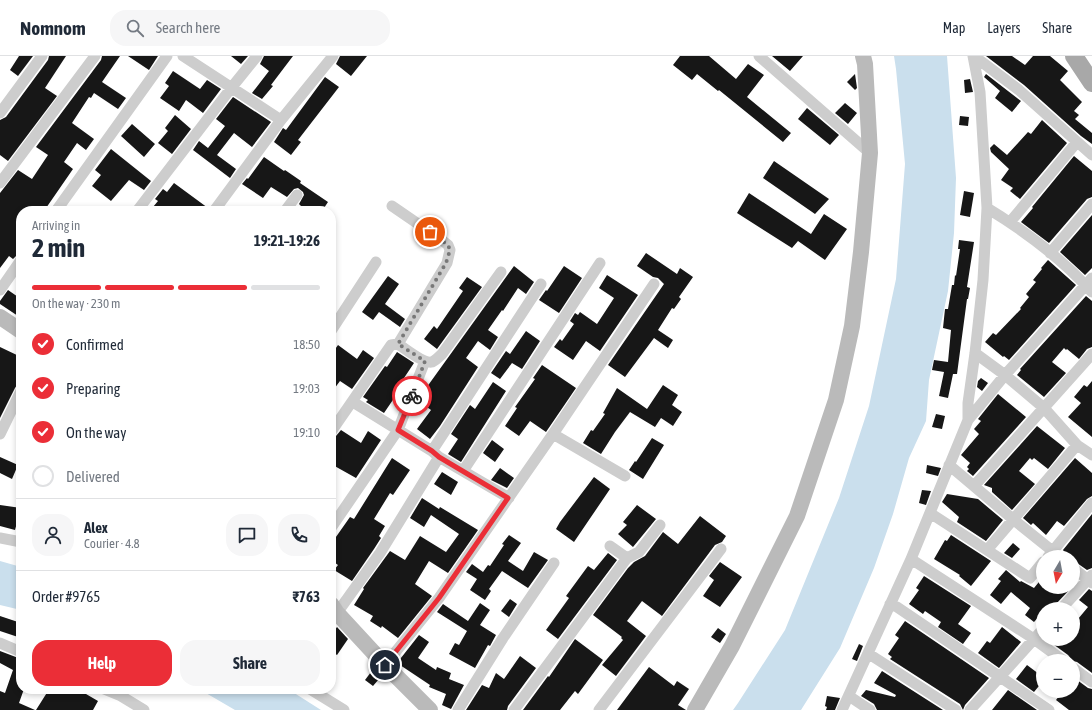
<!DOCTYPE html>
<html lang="en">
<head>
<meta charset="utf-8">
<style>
	body { margin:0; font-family:"Asap Condensed",sans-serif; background:#f6f6f7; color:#1f2937; height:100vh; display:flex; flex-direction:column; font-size:15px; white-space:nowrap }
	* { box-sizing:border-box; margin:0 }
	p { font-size:13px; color:#747a83 }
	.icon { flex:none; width:22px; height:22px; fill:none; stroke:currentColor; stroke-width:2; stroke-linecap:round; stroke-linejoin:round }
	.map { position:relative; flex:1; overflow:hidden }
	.drawer { position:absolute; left:16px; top:150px; width:320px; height:488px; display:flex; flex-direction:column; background:#fff; border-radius:16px; box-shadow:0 2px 6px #0003 }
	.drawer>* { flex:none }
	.needle { width:26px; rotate:190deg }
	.fabs { position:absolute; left:1036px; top:494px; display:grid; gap:8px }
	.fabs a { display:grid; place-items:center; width:44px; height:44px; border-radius:50%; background:#fff; box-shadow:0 2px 6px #0003; font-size:20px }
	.pin { position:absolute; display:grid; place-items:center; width:34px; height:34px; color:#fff; margin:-17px; border:2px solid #fff; border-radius:50%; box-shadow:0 1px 4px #0007 }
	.courier { position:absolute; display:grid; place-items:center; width:40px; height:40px; margin:-20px; border:3px solid #eb2e37; border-radius:50%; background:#fff; color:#222; box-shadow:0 1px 5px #0007 }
	.headline em { font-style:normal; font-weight:700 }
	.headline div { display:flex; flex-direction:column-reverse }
	.headline { display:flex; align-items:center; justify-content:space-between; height:68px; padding:0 16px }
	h1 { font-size:26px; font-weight:700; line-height:30px }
	.bar { display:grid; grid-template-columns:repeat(4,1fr); gap:6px 4px; align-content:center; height:48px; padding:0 16px }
	.bar i { height:5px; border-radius:3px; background:#e0e1e3 }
	.bar .active { background:#eb2e37 }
	.bar p { grid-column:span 4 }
	.line { display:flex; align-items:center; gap:10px; padding:0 16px; border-top:1px solid #e0e1e3 }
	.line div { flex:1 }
	.round { display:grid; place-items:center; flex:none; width:42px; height:42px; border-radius:16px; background:#f6f6f7 }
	ol { padding:0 16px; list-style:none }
	li { display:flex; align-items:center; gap:12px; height:44px }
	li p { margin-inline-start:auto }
	li .icon { padding:4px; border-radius:50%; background:#eb2e37; color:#fff; stroke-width:4 }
	li:last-child { color:#747a83 }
	li i { width:22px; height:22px; border:2px solid #e0e1e3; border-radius:50% }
	.primary-button { display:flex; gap:8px; margin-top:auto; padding:8px 16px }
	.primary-button a { flex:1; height:46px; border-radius:16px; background:#eb2e37; color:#fff; font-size:16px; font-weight:700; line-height:46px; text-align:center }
	.primary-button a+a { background:#f6f6f7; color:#1f2937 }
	header { display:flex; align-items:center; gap:24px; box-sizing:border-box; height:56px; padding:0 20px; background:#fff; border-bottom:1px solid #e0e1e3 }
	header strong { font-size:19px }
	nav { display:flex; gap:22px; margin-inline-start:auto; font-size:14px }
	.search { width:280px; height:36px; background:#f6f6f7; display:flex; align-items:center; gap:10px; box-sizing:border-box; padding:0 14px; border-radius:16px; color:#747a83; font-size:15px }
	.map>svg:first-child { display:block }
	.water { fill:#cadfed }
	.building { fill:#171717 }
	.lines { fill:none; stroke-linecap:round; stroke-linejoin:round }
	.street { stroke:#cdcdcd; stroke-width:11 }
	.secondary { stroke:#bababa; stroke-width:16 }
	.primary { stroke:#a8a8a8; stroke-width:18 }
	.done { stroke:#787878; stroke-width:4; stroke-dasharray:0 7.2 }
	.route { stroke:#eb2e37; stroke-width:5 }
</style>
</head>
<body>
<header>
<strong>Nomnom</strong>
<div class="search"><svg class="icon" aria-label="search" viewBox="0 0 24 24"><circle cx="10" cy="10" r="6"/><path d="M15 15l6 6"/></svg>Search here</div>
<nav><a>Map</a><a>Layers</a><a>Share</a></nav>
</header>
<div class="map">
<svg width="1092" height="654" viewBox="0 0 1092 654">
	<rect width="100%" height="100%" fill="#fff"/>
	<path class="water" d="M894 0H947L956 122 954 177 948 235 929 324 926 365 909 402 893 458 874 512 840 592 801 654H733L738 647 785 574 839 442 869 350 896 223 905 108 896 13Z
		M0 505 21 511V554L0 549Z
		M199 633H288L321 654H235Z"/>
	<path class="building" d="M19 0H33L18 20 10 14Z
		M49 0H66L45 32 57 40 8 105 0 99V64L6 61 48 4Z
		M102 0H120L102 26 126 42 118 53 94 37 91 42 89 41 72 67 94 83 86 94 77 87 64 106 73 113 44 155H21V195L13 203 9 200 0 212V137L18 114 32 123 48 99 36 91 101 4Z
		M128 0H158L149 14Z
		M231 0H248L241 8Z
		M264 0H293L271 29 273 30 262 43 252 37 269 15 260 8Z
		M340 0H367L351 20 336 8Z
		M680 0H709L736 23 748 8 764 19 747 41 791 77 783 86 719 34 718 35 697 18 692 24 673 9Z
		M772 0H803L790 15Z
		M986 0H1012L1025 9 1033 0H1050L1068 15 1060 24 1082 46 1074 55 1079 59 1075 63 1092 77V88L1081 80 1024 29Z
		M173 15 200 33 207 24 221 33 203 57 186 44 179 55 160 42 169 30 165 27Z
		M855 18 857 32 855 34 847 26Z
		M986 18 1021 45 1012 56 995 42 1000 35 984 21Z
		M325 21 339 31 298 84 301 86 291 99 274 86 283 72 286 74Z
		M970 23 973 36 965 37 964 24Z
		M233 41 271 66 252 91 234 77 217 99 236 113 230 122 193 94 199 85 208 92 225 70 216 63Z
		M845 47 857 57 848 68 835 57Z
		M807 52 839 79 830 89 798 63Z
		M175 59 191 73 172 98 158 87 168 75 165 72Z
		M960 60 969 61 968 70 959 69Z
		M1042 64 1067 87 1020 143 1010 135 1013 132 1001 124 1009 113 991 96 990 92 994 88 1007 99 1028 76 1031 78Z
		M132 68 155 88 144 101 121 80Z
		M111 93 151 125 144 134 129 124 111 145 92 130 101 119 95 114Z
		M1074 100 1092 115V141L1087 143 1049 187 1021 166 1033 152 1032 151Z
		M264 101 284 115 285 114 301 125 300 127 328 146 322 155H297L301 150 299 148 304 139 303 136 298 132 294 133 287 141 271 131 263 142 242 128 247 122 248 123Z
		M774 105 829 143 815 158 763 122Z
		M174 127 208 152 207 155H157L153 151 158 145 155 143 163 133 167 136Z
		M964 135 974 137 970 161 960 159Z
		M749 137 811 178 824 158 847 173 825 204 798 185 792 192 737 157Z
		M1092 159V212L1085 219 1060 196Z
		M959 184 974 186 967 231 970 232 968 243H967L957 318H953L948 342 939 340 944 316 932 314 934 304 948 306 951 274 943 272 945 253H948L952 229H954L955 219 956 220 960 193H958Z
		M646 197 677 218 680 212 693 221 679 241 681 243 674 253 672 252 658 274 673 284 668 292 654 282 625 321 608 309 664 228 658 222 653 221 637 210Z
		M1048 204 1076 229 1009 304 1004 300 1003 301 985 286 993 277 996 279 1021 253 1020 252 1029 241 1026 238 1036 226 1033 224 1042 213 1041 212Z
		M514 210 534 226 526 238 518 232 503 255 502 254 488 274 498 281 490 294 478 285 466 302 478 311 440 370 430 383 417 373 431 354 420 346 421 345 418 343 422 333 424 335Z
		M564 210 582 222 559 257 539 244 546 234 547 235Z
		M607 219 638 239 600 295 586 285 573 304 554 291 560 283 562 285 574 268 570 265 575 257 578 259 580 256 597 268 614 242 599 232Z
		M388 220 399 228 385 248 405 263 400 271 379 256 373 264 362 256Z
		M467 221 482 231 437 293 424 283 434 270 437 273 463 235 459 232Z
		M8 234 21 243V262L0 248V245Z
		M1086 240 1092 245V291L1087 293 1079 303 1067 293 1066 294 1064 292 1052 306 1066 317 1044 341 1017 319 1021 314 1020 313Z
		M526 275 540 285 522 313 512 307 500 323 491 317 506 295 510 298Z
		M338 289 357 303 363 294 374 302 352 333 340 325 331 337V299Z
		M0 291 21 301V328L17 329 15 332 0 362Z
		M397 296 414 307 404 322 410 325 406 335 401 332 384 357 366 346 368 344 363 341 385 310 387 311Z
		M542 309 576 332 546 376 530 365 519 380 505 370 517 352 515 351 535 323 533 322Z
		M981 322 988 327 982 335 977 331 978 325Z
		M1092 325V381L1068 361 1081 347 1074 341 1084 329 1087 331Z
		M493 326 506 335 461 406 448 398 458 383 451 378 470 349 475 353Z
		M663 329 678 339 672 349 682 356 673 370 661 362 655 371 630 356 615 376 601 398 583 387 591 374 593 375 605 358 603 357 617 332 647 353Z
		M998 338 1026 361 973 420 967 415 969 413 967 411 970 407 961 399 979 378 974 373 981 365 978 363Z
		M936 358 945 360 942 373 932 371Z
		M1037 370 1065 392 1048 413 1034 402 1032 404 1030 402 1019 415 1035 428 1012 454 992 436V432L984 429Z
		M341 374 361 387 368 375 381 384 356 422 331 408V386Z
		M652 382 664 389 643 423 629 414 635 405 636 406Z
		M492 384 504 393 495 406 483 397Z
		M0 401 18 409 12 423 0 417Z
		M392 402 410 414 393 439 390 437 374 463 385 470 379 480 381 482 374 493 352 525 334 514 338 509 331 504V488L350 461 354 463Z
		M1075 402 1092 417V440L1087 443 1064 470 1057 465 1046 479 1033 467 1031 469 1023 462Z
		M927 409 941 412 938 420 926 417Z
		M500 412 514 422 507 432 491 424Z
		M442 416 458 426 451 439 434 428Z
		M594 421 610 433 574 486 556 473 560 466Z
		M922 434 931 435 926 449 919 447Z
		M947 438 978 443 1003 464 986 485 957 466 959 461 942 446Z
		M422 442 439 453 440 451 478 474 448 517 429 505 415 528 432 540 398 582 382 570 381 572 370 565 373 560 354 549 364 533 363 532 390 495 405 504 420 480 446 496 459 478 431 459 424 471 410 462Z
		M0 449 21 452V463H18L15 474 0 470Z
		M637 449 656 463 633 491 618 478 627 469 623 466Z
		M1092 458V512L1087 514 1077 507 1073 505V501H1067L1063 494Z
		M700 460 726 480 722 486 715 489 662 560 642 545 627 565 646 580 616 620 602 609 623 584 621 582 622 581 593 559 628 512 634 506 645 500 663 476 678 488Z
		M509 479 521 487 508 505 523 515 534 496 548 504 528 532 502 515 489 533 491 535 485 544 470 534 477 523 466 516 472 508 483 516 488 509 490 510 504 489 502 488Z
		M951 479 991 505 971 530 959 520 960 519 934 503 945 484 947 485Z
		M1013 487 1020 493 1012 502 1004 497Z
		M608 497 617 504 558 583 546 574 569 542 566 540 588 510 594 514Z
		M720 506 742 521 720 551 703 540 714 524 709 520Z
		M1006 514 1020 526 1021 525 1034 532 1043 521V531H1072L1056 548 1054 553H1043V556L1034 566 1025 559 1030 552 1011 536 1001 548 990 539 1001 525 998 523Z
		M924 520 971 550 958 568 971 577 963 588 938 571 941 566 925 555 923 558 909 548 919 534 916 532Z
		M1089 533 1092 535V617L1077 606 1073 605 1068 599 1046 583H1074L1073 569 1088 551 1079 544Z
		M510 543 517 548 509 561 501 555Z
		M480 547 490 554 480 569 496 579 490 590 488 589 475 612 449 598 455 587 459 589 467 575 437 556 443 548 468 565Z
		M0 560 21 567V582L0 575Z
		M905 565 989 622 965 649 963 654 960 648 890 603 892 601 888 598 899 582 895 579Z
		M337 571 348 583 337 599 331 595V579Z
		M1002 571 1021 586 999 612 978 597 987 585 990 587Z
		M718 572 726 578 720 587 711 581Z
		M419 579 429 586 418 602 436 614 437 611 451 617 449 623 464 629 451 653 442 649 446 638 429 631 430 629 397 607Z
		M575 583 603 604 578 638 575 635 560 654H523L548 620 549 621Z
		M859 588 863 590 857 605 852 603Z
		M0 595 21 603V633H24L19 647 35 654H0V635L5 637 13 614 0 607Z
		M520 600 536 612 508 650 507 654H466L482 629 489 632 496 617 504 623Z
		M1027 609 1043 621V625L1034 636 1016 623Z
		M649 611 674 630 677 625 689 633 678 649 686 654H617Z
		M882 615 943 654H877L874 648 861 640 866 634 895 641 896 639 874 627Z
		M371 616 379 623 373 630 365 624Z
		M1073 621 1088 632 1092 633V654H1069L1056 644 1063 635H1073Z
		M57 633H80L87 637 86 638 98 645 93 654H36L48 635 53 638Z
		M1008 634 1037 654H992Z
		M827 640 840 642 835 654H826L827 651 825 650Z"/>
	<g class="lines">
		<path class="street" d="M183 0 281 64
			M759 0 870 97
			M974 0 1019 34 1092 99
			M0 57 42 0
			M0 127 95 0
			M392 150 443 185 448 189 450 194 447 207 398 288
			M987 152C1025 175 1062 203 1092 236
			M56 155 167 0
			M137 155 232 31 257 0
			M214 155 281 64 333 0
			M285 155 297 139
			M1010 166 1077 86
			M1050 197 1092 148
			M0 234 21 204
			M331 275 376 206
			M975 297 1005 319 1044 352 1077 389 1092 399
			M353 346 432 395 439 401 509 442
			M968 364 1005 319 1092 222
			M331 376 391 289 398 288C406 293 424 308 432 306 436 304 439 301 442 298L501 216
			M0 378 21 335
			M553 378 625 420
			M432 395 541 228
			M949 409 1014 464 1060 501
			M463 415 600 207
			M974 430 1092 298
			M930 457 1030 522 1043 506
			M331 472 398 374 425 305
			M0 482 21 486
			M610 490 627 502
			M987 494 1077 389
			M1048 501 1092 447
			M911 503 1034 583 1064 605
			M1073 512 1092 527
			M890 548 897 551 1049 654
			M1061 553 1092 519
			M337 557 380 497 439 401
			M0 587 21 596
			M869 598 956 654
			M385 609 439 542 553 378 654 228
			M1073 612 1092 626
			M104 633 121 640 144 654
			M310 633 344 654
			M849 640 870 654
			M458 654 503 582 554 507
			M514 654 627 502 639 496 660 469
			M599 654 721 493
			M842 654 911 503 968 364V347L975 297 983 224 987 152 980 36 973 0
			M970 654 1043 573"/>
		<path class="secondary" d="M0 261 21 275
			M331 548 337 557 385 609 430 654
			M695 654 732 590 797 460 836 344 852 270 861 196 870 97 865 8 863 0"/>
		<path class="primary" d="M1074 0 1092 27"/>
	</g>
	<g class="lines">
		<path class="done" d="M412 340 425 305 398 288 446 207 450 194 448 189 430 176"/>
		<path class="route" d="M385 609 439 542 508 442 439 401 432 395 398 374 412 340"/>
	</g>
</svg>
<div class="fabs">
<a><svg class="needle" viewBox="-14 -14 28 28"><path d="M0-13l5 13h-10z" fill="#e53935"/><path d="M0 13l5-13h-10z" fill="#747a83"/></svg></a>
<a>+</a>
<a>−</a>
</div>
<div class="pin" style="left:430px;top:176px;background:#ea580c"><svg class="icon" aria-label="bag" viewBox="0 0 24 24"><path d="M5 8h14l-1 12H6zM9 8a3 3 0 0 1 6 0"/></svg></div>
<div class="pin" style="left:385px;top:609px;background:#1f2937"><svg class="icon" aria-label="home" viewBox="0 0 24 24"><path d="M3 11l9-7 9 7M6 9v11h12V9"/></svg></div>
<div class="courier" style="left:412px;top:340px"><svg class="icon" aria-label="bike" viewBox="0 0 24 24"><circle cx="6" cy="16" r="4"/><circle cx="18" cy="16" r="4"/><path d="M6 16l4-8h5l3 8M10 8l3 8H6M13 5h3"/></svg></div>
<section class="drawer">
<div class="headline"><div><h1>2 min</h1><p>Arriving in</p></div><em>19:21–19:26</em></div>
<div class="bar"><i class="active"></i><i class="active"></i><i class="active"></i><i></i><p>On the way · 230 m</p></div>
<ol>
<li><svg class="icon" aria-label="check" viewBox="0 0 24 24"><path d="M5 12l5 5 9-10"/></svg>Confirmed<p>18:50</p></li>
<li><svg class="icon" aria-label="check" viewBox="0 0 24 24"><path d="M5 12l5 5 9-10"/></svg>Preparing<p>19:03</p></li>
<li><svg class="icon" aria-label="check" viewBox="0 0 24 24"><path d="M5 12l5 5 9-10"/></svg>On the way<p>19:10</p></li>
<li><i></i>Delivered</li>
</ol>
<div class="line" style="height:72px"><a class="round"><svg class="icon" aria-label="person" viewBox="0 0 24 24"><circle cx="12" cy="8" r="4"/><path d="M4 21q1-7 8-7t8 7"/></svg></a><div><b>Alex</b><p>Courier · 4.8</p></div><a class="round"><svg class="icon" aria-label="chat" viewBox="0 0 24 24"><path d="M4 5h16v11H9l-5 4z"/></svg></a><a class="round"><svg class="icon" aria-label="phone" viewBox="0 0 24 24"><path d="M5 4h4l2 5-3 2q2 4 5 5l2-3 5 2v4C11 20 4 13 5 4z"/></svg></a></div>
<div class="line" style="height:52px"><div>Order #9765</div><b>₹763</b></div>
<div class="primary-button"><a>Help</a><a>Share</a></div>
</section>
</div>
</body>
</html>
